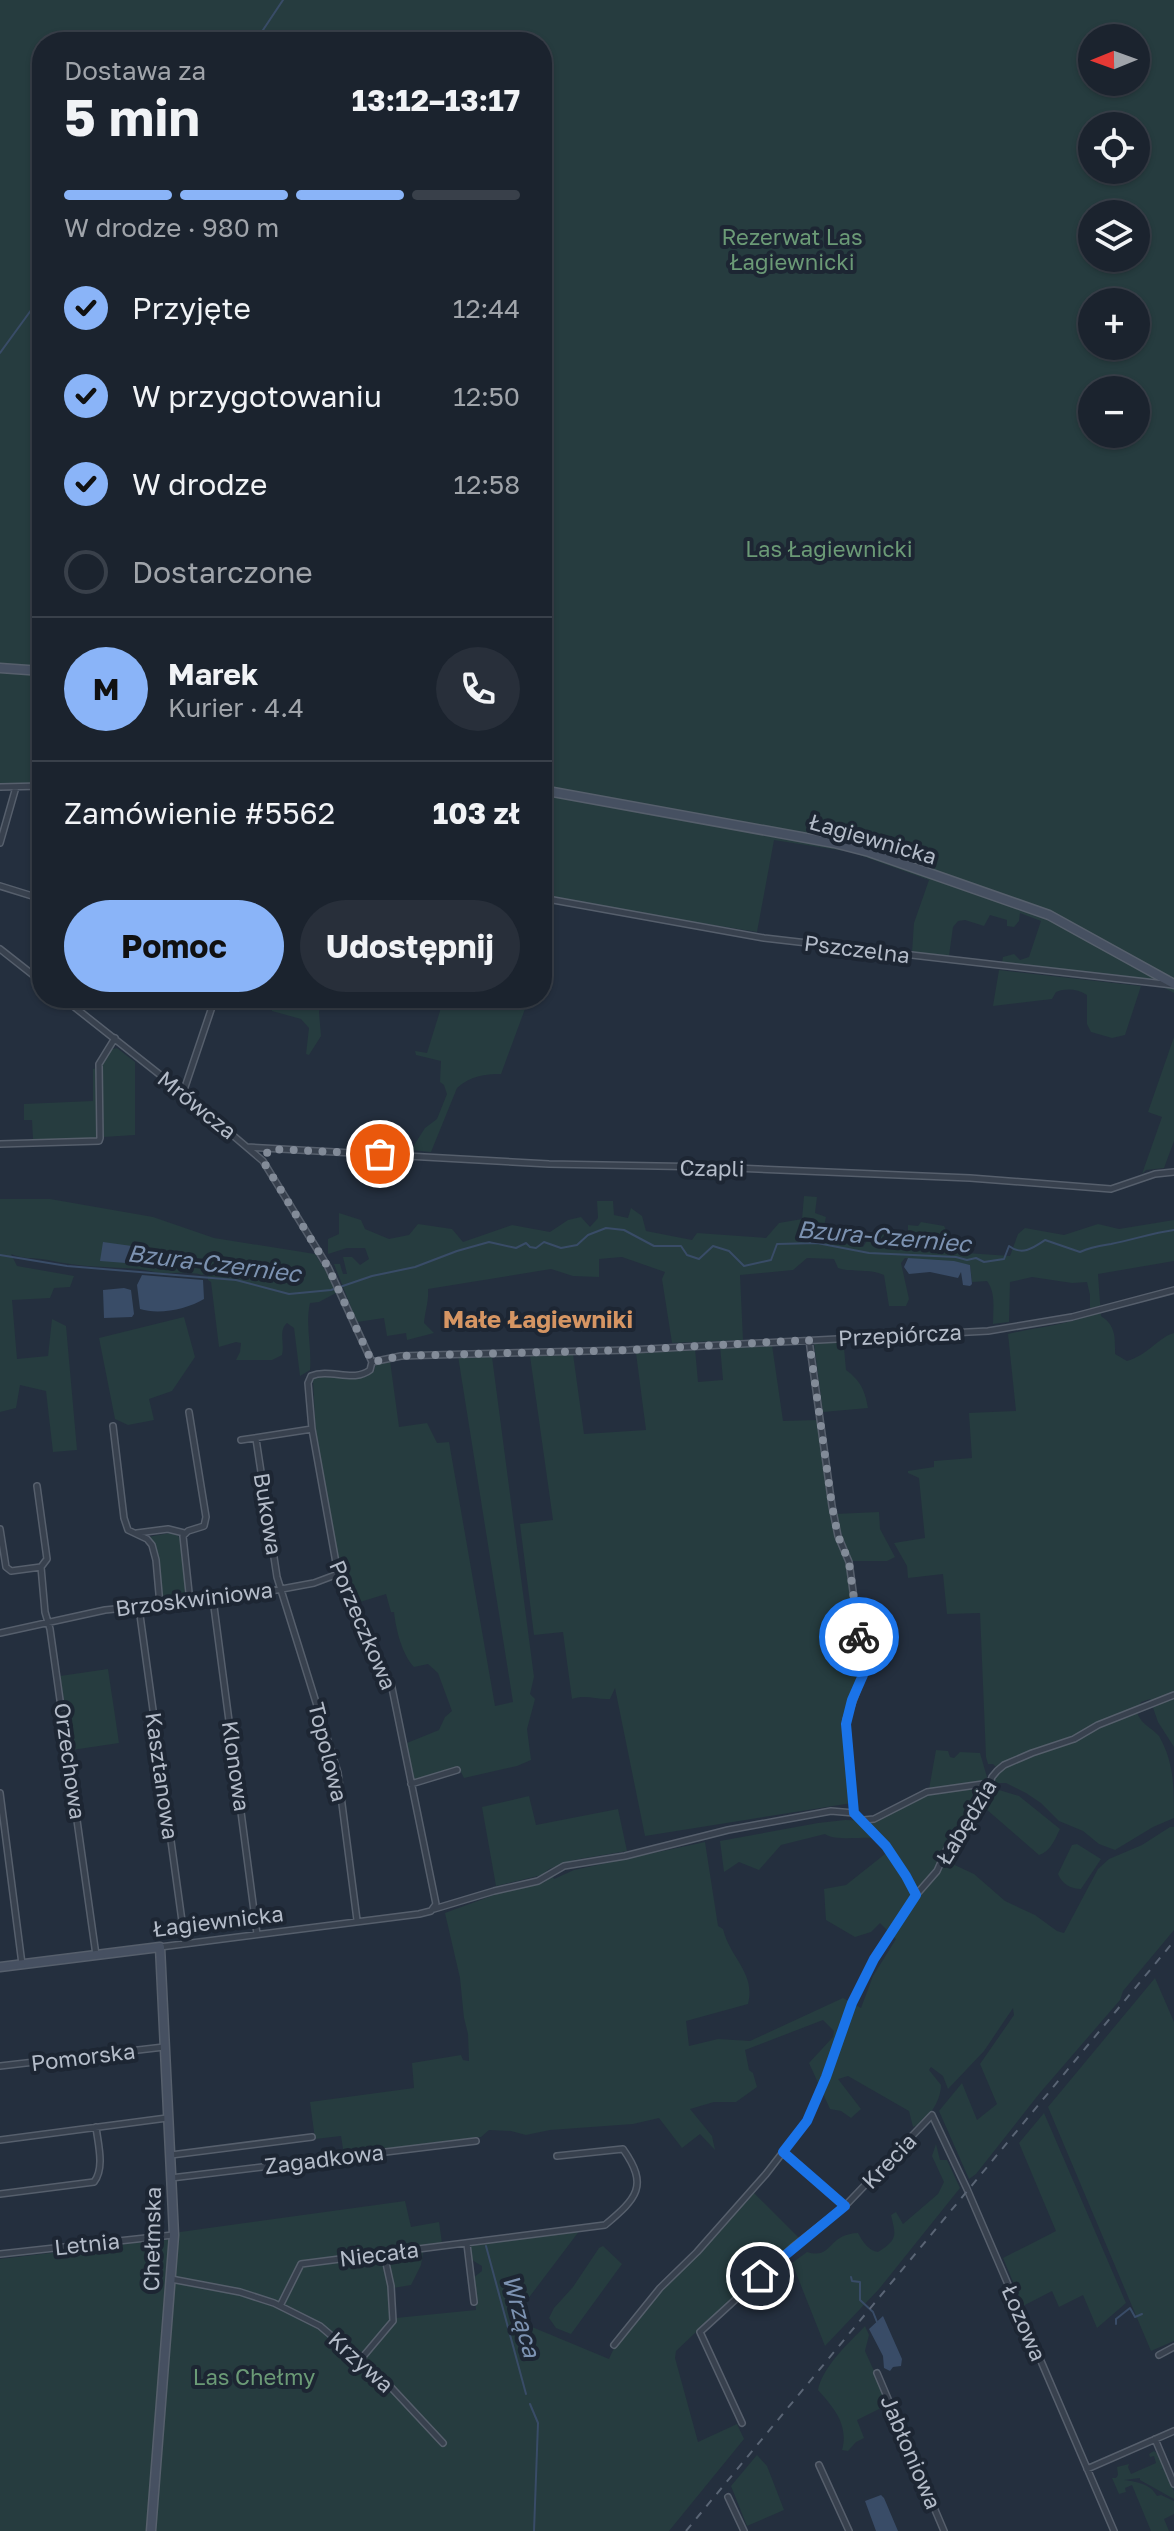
<!DOCTYPE html>
<html lang="pl">
<head>
<meta charset="utf-8">
<style>
	body { margin:0; font-family:"Golos Text",sans-serif; background:#282f3a; color:#f1f3f6; height:100vh; display:flex; flex-direction:column; font-size:30px; white-space:nowrap }
	* { box-sizing:border-box; margin:0 }
	p { font-size:26px; color:#a0a4aa }
	.icon { flex:none; width:44px; height:44px; fill:none; stroke:currentColor; stroke-width:2; stroke-linecap:round; stroke-linejoin:round }
	.map { position:relative; flex:1; overflow:hidden }
	.side { position:absolute; left:32px; top:32px; width:520px; height:976px; display:flex; flex-direction:column; background:#1b232e; border-radius:32px; box-shadow:0 2px 6px #0004,0 0 0 2px #39404a }
	.side>* { flex:none }
	.needle { width:52px; rotate:269deg }
	.controls { position:absolute; left:1078px; top:24px; display:grid; gap:16px }
	.controls a { display:grid; place-items:center; width:72px; height:72px; border-radius:50%; background:#1b232e; box-shadow:0 2px 6px #0004,0 0 0 2px #39404a; font-size:40px }
	.pin { position:absolute; display:grid; place-items:center; width:68px; height:68px; color:#fff; margin:-34px; border:4px solid #fff; border-radius:50%; box-shadow:0 2px 8px #0007 }
	.courier { position:absolute; display:grid; place-items:center; width:80px; height:80px; margin:-40px; border:6px solid #1a73e8; border-radius:50%; background:#fff; color:#222; box-shadow:0 2px 10px #0007 }
	.summary em { font-style:normal; font-weight:700 }
	.summary div { display:flex; flex-direction:column-reverse }
	.summary { display:flex; align-items:center; justify-content:space-between; height:136px; padding:0 32px }
	h1 { font-size:52px; font-weight:700; line-height:60px }
	.bar { display:grid; grid-template-columns:repeat(4,1fr); gap:12px 8px; align-content:center; height:96px; padding:0 32px }
	.bar i { height:10px; border-radius:6px; background:#39404a }
	.bar .selected { background:#8ab4f8 }
	.bar p { grid-column:span 4 }
	.line { display:flex; align-items:center; gap:20px; padding:0 32px; border-top:2px solid #39404a }
	.line div { flex:1 }
	.round { display:grid; place-items:center; flex:none; width:84px; height:84px; border-radius:42px; background:#282f3a }
	ol { padding:0 32px; list-style:none }
	li { display:flex; align-items:center; gap:24px; height:88px }
	li p { margin-inline-start:auto }
	li .icon { padding:8px; border-radius:50%; background:#8ab4f8; color:#111; stroke-width:4 }
	li:last-child { color:#a0a4aa }
	li i { width:44px; height:44px; border:4px solid #39404a; border-radius:50% }
	.button { display:flex; gap:16px; margin-top:auto; padding:16px 32px }
	.button a { flex:1; height:92px; border-radius:48px; background:#8ab4f8; color:#111; font-size:32px; font-weight:700; line-height:92px; text-align:center }
	.button a+a { background:#282f3a; color:#f1f3f6 }
	.map>svg:first-child { display:block }
	.green { fill:#263c3f; fill-rule:evenodd }
	.water { fill:#394c67 }
	.lines { fill:none; stroke-linecap:round; stroke-linejoin:round }
	.stream { stroke:#394c67; stroke-width:2 }
	.street-casing { stroke:#565f6c; stroke-width:8 }
	.secondary-casing { stroke:#565f6c; stroke-width:11 }
	.street { stroke:#38414e; stroke-width:5 }
	.secondary { stroke:#465061; stroke-width:8 }
	.rail { stroke:#5a6575; stroke-width:2; stroke-dasharray:8 8; stroke-linecap:butt }
	.done { stroke:#828b98; stroke-width:8; stroke-dasharray:0 14.4 }
	.route { stroke:#1a73e8; stroke-width:10 }
	.labels { text-anchor:middle; stroke-width:8; stroke-linejoin:round; paint-order:stroke }
	.park-label { font-size:22px; fill:#6b9a76; stroke:#1d2633 }
	.street-label { font-size:22px; fill:#b4bcc9; stroke:#1d2633 }
	.water-label { font-size:24px; font-style:italic; fill:#7c92b1; stroke:#1d2633 }
	.neighbourhood-label { font-size:24px; font-weight:bold; fill:#d59563; stroke:#1d2633 }
</style>
</head>
<body>
<div class="map">
<svg width="1174" height="2531" viewBox="0 0 1174 2531">
	<rect width="100%" height="100%" fill="#242f3e"/>
	<path class="green" d="M0 0H1174V993L1150 980 1002 963 1003 957 1014 954 1020 960 1029 957 1041 921 1020 913 1019 921 1014 927 1007 926V920L990 915 984 926 965 920 958 921 953 927 949 956 912 953 914 923 929 880 851 852 774 840 757 932 542 898V42H42V783L0 784ZM1092 38H1136V82H1092ZM1092 126H1136V170H1092ZM1092 214H1136V258H1092ZM1092 302H1136V346H1092ZM1092 390H1136V434H1092Z
		M999 970 1141 986 1125 1035 1112 1038 1091 1032 1087 1024V995C1077 989 1067 988 1056 992L1052 999 993 1006Z
		M269 998H322L319 1012 321 1036 309 1055 306 1054 309 1028 301 1019 272 1011Z
		M444 998H529L501 1074C485 1074 470 1076 457 1088L431 1152 411 1150 425 1128 437 1119 447 1094 444 1085 440 1082 441 1061 416 1055 415 1051 427 1053Z
		M1174 1037V1141L1164 1168 1146 1170 1142 1174 1162 1117 1148 1112Z
		M117 1048 135 1062V1135L103 1137 101 1064 109 1050Z
		M97 1068 99 1135 95 1140 36 1141 33 1139 32 1120H24V1104L93 1101V1069Z
		M804 1196 817 1197 815 1213 826 1217 823 1231 825 1240 863 1247 873 1231 908 1238V1225L918 1226 921 1222 944 1226 949 1236 923 1242V1250L1010 1256 1018 1234 1025 1228 1064 1235 1098 1224 1119 1229 1174 1220V1261L1098 1274 1101 1316C1116 1326 1115 1337 1115 1354L1127 1361C1148 1355 1159 1337 1174 1333V1747L1158 1722 1150 1699 1141 1702 1137 1713C1142 1725 1151 1727 1159 1736 1174 1762 1174 1787 1174 1818L1153 1827 1115 1850 1099 1844 1083 1831 1059 1821 1041 1803 1026 1793 1006 1783H996L993 1780 997 1768 993 1764H988L986 1757 980 1613 947 1614 943 1574 908 1578 907 1566 894 1543 925 1538 919 1478 908 1473V1471L934 1467V1461L972 1458 969 1413 1016 1411 1008 1334C1036 1327 1063 1326 1090 1315V1295L1087 1282 1072 1283 1032 1277 1010 1282 1009 1322 993 1324C993 1309 996 1293 987 1281L972 1282 970 1265 905 1258 901 1263 909 1299 906 1306H889L884 1275C868 1268 853 1273 838 1268L834 1259 807 1258 793 1270 740 1275 743 1340 672 1343 662 1279 665 1272 622 1257 599 1259V1277L573 1276 551 1269 428 1289C429 1301 425 1311 424 1323L434 1333 407 1340 406 1333 387 1336 384 1318 357 1322 334 1264H340L343 1274H347L343 1257H352L360 1265 369 1259 365 1248H347L328 1254V1239L339 1234V1213L361 1220 365 1229 389 1239 409 1235 418 1224 452 1229 463 1242 512 1225 550 1232 568 1220 581 1217 590 1227 598 1218 597 1201H613L614 1215 628 1218 631 1208 642 1216 646 1231 692 1240 697 1233 766 1238 779 1223 802 1219Z
		M0 1199H50L153 1217 214 1238 315 1254 334 1284 336 1293 319 1302 310 1303C305 1325 312 1347 310 1370L300 1376 294 1328 287 1323C278 1331 285 1344 282 1355L272 1360H236L240 1352 241 1343 236 1342 219 1347 211 1282 208 1280 207 1273 202 1275C188 1271 172 1274 159 1273 153 1272 147 1270 140 1269 109 1267 77 1267 48 1260 35 1257 24 1260 11 1254L17 1266 74 1276 70 1287 54 1288 50 1298 12 1300 17 1359 48 1356 52 1319 66 1326 77 1450 53 1452 46 1391 20 1385 16 1408 0 1412Z
		M184 1317 195 1357 172 1391 149 1399 154 1420 128 1425 115 1419 99 1338Z
		M841 1340 844 1348 846 1370C861 1381 865 1391 868 1408L823 1412 814 1343Z
		M772 1345 783 1421 817 1420 829 1509 836 1537 847 1567 861 1670 843 1720 852 1803 645 1836 615 1688 610 1699C596 1700 586 1694 572 1699L563 1632 534 1635 520 1524 553 1520 530 1356 573 1354 584 1434 646 1430 636 1353 695 1349 698 1382 723 1380 720 1346Z
		M458 1356 492 1357 534 1677 530 1694 535 1699 527 1729 531 1760 517 1766 464 1778 458 1766 414 1782 407 1743 439 1730 445 1717 452 1711 438 1673 428 1664 414 1667C402 1654 396 1630 394 1612H391L386 1594 360 1602 342 1571 337 1558 316 1438 313 1380 315 1376 363 1378 374 1371 376 1363 390 1361 399 1427 427 1423 437 1443 449 1442 495 1706 513 1702Z
		M879 1512 880 1529 895 1557 887 1561H851L835 1514Z
		M175 1532 181 1540 188 1597 187 1599 171 1602 160 1597 154 1546 148 1537Z
		M108 1669 119 1743 72 1750 60 1676Z
		M936 1750 948 1751 950 1757 954 1758 960 1752 980 1753 987 1777 986 1786 1019 1796 1060 1829C1055 1839 1051 1851 1039 1855L978 1802 954 1833 943 1852 946 1861 974 1874 1005 1901 1035 1915 1057 1931 1064 1933 1098 1869 1109 1859 1142 1845 1170 1827H1174V1930L1123 1991 1120 2000 1039 2094 976 2174 969 2179 939 2111 962 2083 977 2120 997 2104 980 2064 1014 2015 1013 2008 984 2051 948 2089 943 2076 931 2067 929 2070 941 2085C941 2101 928 2121 913 2127L909 2111 848 2076 838 2079 861 2109 851 2118 841 2111 830 2109 809 2063 833 2037 834 2031 823 2020 745 2050 749 2070 753 2073 757 2087 736 2102H714L690 2109 712 2136 715 2150 700 2134 682 2148 659 2118 633 2124 550 2130 526 2135 511 2131 489 2130 481 2137 344 2155 341 2136 315 2139 310 2102 414 2088 412 2063 461 2055 463 2060 469 2061 468 2034 464 2018 460 1978 445 1913 502 1892 545 1882 552 1875 554 1879 574 1870 705 1842 718 1926 723 1929C730 1958 756 1973 748 2004L686 2021 689 2046 718 2039 750 2041 843 1998 861 2008 873 1976 896 1939 880 1923 871 1932 855 1937 826 1920 824 1889 846 1885 885 1854 874 1838C860 1837 835 1841 825 1834L781 1845 759 1870 739 1862 724 1872 720 1841 818 1823 845 1820 876 1821 928 1795Z
		M529 1796 536 1825 618 1809 627 1851 574 1860 549 1869 542 1875 496 1886 482 1807Z
		M1077 1844 1101 1859 1081 1889C1071 1889 1062 1884 1058 1874L1072 1845Z
		M1155 1978 1174 2022V2341L1151 2351 1048 2107Z
		M1044 2113 1126 2303 1097 2328 1083 2295 1059 2307 1052 2291 1023 2306 1003 2258 1056 2231 1019 2143Z
		M936 2144 940 2160H947L960 2188 879 2289 825 2346 792 2263 807 2252C833 2260 827 2234 858 2233 862 2241 869 2251 878 2252 898 2239 896 2236 891 2215L896 2212 903 2224 938 2194 944 2182 932 2156Z
		M753 2192 800 2239 733 2297 676 2351 675 2358 698 2442 737 2424 744 2439 669 2531H0V2259L168 2239 180 2232 405 2201 411 2227 439 2222 442 2243 424 2246 421 2265 411 2285 393 2288 396 2318 476 2310 473 2278 482 2271V2266L472 2260 471 2245 580 2230 518 2312 520 2322 609 2359 614 2348 654 2298Z
		M603 2246 622 2264 571 2334 556 2328 549 2318 554 2308 573 2287 599 2248Z
		M865 2326 869 2335 865 2351 889 2404 857 2420 864 2438 856 2442 848 2451 842 2450C849 2425 834 2408 818 2390 823 2366 848 2344 865 2326Z
		M1154 2451 1158 2454 1164 2468 1160 2470 1165 2469 1174 2491V2499L1140 2480V2478L1124 2480C1136 2482 1150 2483 1157 2496L1161 2495 1174 2501V2514L1164 2519 1169 2531H1151L1132 2485 1125 2488 1126 2492 1119 2494 1112 2478H1116L1118 2475 1117 2467 1129 2464 1128 2467 1131 2474 1156 2463 1154 2456 1150 2457 1149 2454Z
		M757 2455 767 2466 784 2510 747 2526 731 2486Z"/>
	<path class="water" d="M103 1242 139 1247 141 1252 139 1264 100 1261Z
		M908 1258 954 1261 970 1265 972 1284 970 1286 963 1285 961 1272 958 1278 930 1272 909 1274 904 1267Z
		M142 1275 203 1280 204 1299C188 1309 159 1315 140 1309L137 1285Z
		M124 1288 131 1290 134 1314 132 1317 104 1318 103 1290Z
		M883 2316 902 2359 901 2366 893 2367 890 2371 884 2368 883 2356 869 2329Z
		M881 2495 884 2498 898 2531H876L865 2501Z"/>
	<g class="lines">
		<path class="stream" d="M255 42 283 0
			M0 353 37 302 42 290
			M0 1255 67 1266 236 1280 289 1294 331 1290 372 1276 415 1267 457 1251 489 1242 516 1248 526 1243 530 1247 536 1248 544 1242 561 1248 577 1245 588 1235 606 1228 624 1230 654 1246H681L687 1255 699 1259 713 1246 729 1251 744 1266 771 1260 777 1244 817 1243 869 1253 956 1257 967 1260 976 1258 984 1262 1004 1259 1009 1246C1022 1256 1033 1248 1045 1240L1080 1252C1091 1247 1099 1246 1111 1244 1132 1240 1152 1233 1174 1230
			M486 2246 526 2394
			M851 2277 852 2281 860 2282V2300L873 2312 877 2322
			M1116 2324V2319L1130 2308 1135 2317 1142 2314
			M530 2404 538 2423 534 2531"/>
		<defs>
			<path id="street" d="M0 787 42 786
				M0 843 16 787
				M0 886 42 899
				M542 898 764 938 1173 985
				M0 949 42 982
				M63 998 183 1093 263 1161 328 1267 372 1362
				M183 1093 215 998
				M0 1144 99 1141 100 1138 99 1064 115 1038
				M247 1147 549 1164 711 1167 970 1178 1111 1189 1155 1174 1174 1172
				M809 1340 832 1506 838 1536 849 1562 864 1671 846 1720 854 1813
				M372 1362 401 1356 433 1355 629 1350 988 1331 1072 1317 1174 1290
				M189 1412 206 1517 204 1526 188 1531 183 1536 190 1602
				M113 1426 124 1518 128 1530 147 1539 152 1545 156 1560 160 1605
				M256 1439 277 1577 338 1773 357 1920
				M241 1440 312 1429
				M37 1486 47 1559 41 1567 45 1612 50 1629 96 1955
				M0 1529 6 1567 11 1571 41 1567
				M137 1533 168 1529 184 1533
				M213 1599 257 1934
				M139 1608 185 1943
				M0 1633 105 1610 244 1596 314 1583 338 1574
				M411 1784 457 1770
				M0 1793 22 1964
				M864 1820 874 1819 927 1792 990 1783
				M434 1909 494 1891 538 1881 564 1866 625 1856 728 1830 831 1811 854 1813 863 1821 886 1846 906 1876 916 1895
				M160 1947 419 1914 431 1911 436 1904 391 1683 349 1591 338 1574 312 1429 308 1383 311 1376C330 1368 354 1383 370 1370L372 1362
				M0 2066 164 2047
				M0 2140 167 2118
				M783 2152 845 2206
				M171 2155 312 2137
				M171 2178 476 2141
				M0 2194 94 2182C105 2168 98 2144 96 2127
				M467 2244 474 2302
				M0 2254 173 2235
				M171 2279 240 2292 274 2303 320 2326 387 2383 443 2443
				M280 2306 301 2264 605 2225C637 2198 649 2186 623 2149L557 2156
				M614 2345 660 2288 697 2252 766 2174 807 2121 826 2077 852 2003 874 1959 916 1895 937 1871 949 1844 986 1796 992 1777 997 1771 1004 1765 1032 1753 1074 1739 1098 1725 1174 1695
				M1159 2355 1174 2347
				M361 2359 393 2321 391 2286 384 2254
				M877 2373 944 2531
				M742 2423 700 2332 793 2247 845 2206 932 2115 967 2189 1114 2531
				M1155 2439 1174 2484
				M819 2465 849 2531
				M1087 2469 1174 2431
				M728 2497 744 2531"/>
			<path id="secondary" d="M0 668 42 671
				M542 790 834 843 869 852 1049 915 1174 984
				M0 1967 160 1947 174 2235 151 2531"/>
		</defs>
		<use href="#street" class="street-casing"/>
		<use href="#secondary" class="secondary-casing"/>
		<use href="#street" class="street"/>
		<use href="#secondary" class="secondary"/>
		<path class="rail" d="M686 2531 1174 1941"/>
	</g>
	<g class="lines">
		<path class="done" d="M380 1154 269 1149 263 1161 328 1267 372 1362 401 1356 433 1355 629 1350 809 1340 832 1506 838 1536 849 1562 859 1637"/>
		<path class="route" d="M760 2276 845 2206 783 2152 807 2121 826 2077 852 2003 874 1959 916 1895 906 1876 886 1846 854 1813 846 1724 852 1700 863 1675 859 1637"/>
	</g>
	<g class="labels">
		<g class="park-label">
			<text x="792" y="245">Rezerwat Las<tspan x="792" dy="25">Łagiewnicki</tspan></text>
			<text x="829" y="557">Las Łagiewnicki</text>
			<text x="254" y="2385">Las Chełmy</text>
		</g>
		<g class="street-label">
			<text transform="translate(873 839) rotate(16)" y="8">Łagiewnicka</text>
			<text transform="translate(857 949) rotate(7)" y="8">Pszczelna</text>
			<text transform="translate(197 1105) rotate(39)" y="8">Mrówcza</text>
			<text transform="translate(712 1168) rotate(1)" y="8">Czapli</text>
			<text transform="translate(900 1335) rotate(-3)" y="8">Przepiórcza</text>
			<text transform="translate(268 1514) rotate(81)" y="8">Bukowa</text>
			<text transform="translate(194 1599) rotate(-7)" y="8">Brzoskwiniowa</text>
			<text transform="translate(363 1625) rotate(67)" y="8">Porzeczkowa</text>
			<text transform="translate(328 1752) rotate(76)" y="8">Topolowa</text>
			<text transform="translate(70 1761) rotate(82)" y="8">Orzechowa</text>
			<text transform="translate(236 1766) rotate(82)" y="8">Klonowa</text>
			<text transform="translate(162 1776) rotate(82)" y="8">Kasztanowa</text>
			<text transform="translate(966 1822) rotate(-59)" y="8">Łabędzia</text>
			<text transform="translate(218 1921) rotate(-7)" y="8">Łagiewnicka</text>
			<text transform="translate(83 2057) rotate(-7)" y="8">Pomorska</text>
			<text transform="translate(324 2159) rotate(-7)" y="8">Zagadkowa</text>
			<text transform="translate(889 2161) rotate(-46)" y="8">Krecia</text>
			<text transform="translate(152 2239) rotate(-89)" y="8">Chełmska</text>
			<text transform="translate(87 2244) rotate(-6)" y="8">Letnia</text>
			<text transform="translate(379 2254) rotate(-7)" y="8">Niecała</text>
			<text transform="translate(1024 2323) rotate(67)" y="8">Łozowa</text>
			<text transform="translate(361 2362) rotate(42)" y="8">Krzywa</text>
			<text transform="translate(911 2452) rotate(67)" y="8">Jabłoniowa</text>
		</g>
		<g class="water-label">
			<text transform="translate(884 1237) rotate(5)" y="8">Bzura-Czerniec</text>
			<text transform="translate(214 1264) rotate(7)" y="8">Bzura-Czerniec</text>
			<text transform="translate(521 2316) rotate(75)" y="8">Wrząca</text>
		</g>
		<g class="neighbourhood-label">
			<text x="538" y="1328">Małe Łagiewniki</text>
		</g>
	</g>
</svg>
<div class="controls">
<a><svg class="needle" viewBox="-14 -14 28 28"><path d="M0-13l5 13h-10z" fill="#e53935"/><path d="M0 13l5-13h-10z" fill="#a0a4aa"/></svg></a>
<a><svg class="icon" aria-label="locate" viewBox="0 0 24 24"><circle cx="12" cy="12" r="6"/><path d="M12 2v4M12 18v4M2 12h4M18 12h4"/></svg></a>
<a><svg class="icon" aria-label="layers" viewBox="0 0 24 24"><path d="M12 4l9 5-9 5-9-5zM3 14l9 5 9-5"/></svg></a>
<a>+</a>
<a>−</a>
</div>
<div class="pin" style="left:380px;top:1154px;background:#ea580c"><svg class="icon" aria-label="bag" viewBox="0 0 24 24"><path d="M5 8h14l-1 12H6zM9 8a3 3 0 0 1 6 0"/></svg></div>
<div class="pin" style="left:760px;top:2276px;background:#1f2937"><svg class="icon" aria-label="home" viewBox="0 0 24 24"><path d="M3 11l9-7 9 7M6 9v11h12V9"/></svg></div>
<div class="courier" style="left:859px;top:1637px"><svg class="icon" aria-label="bike" viewBox="0 0 24 24"><circle cx="6" cy="16" r="4"/><circle cx="18" cy="16" r="4"/><path d="M6 16l4-8h5l3 8M10 8l3 8H6M13 5h3"/></svg></div>
<section class="side">
<div class="summary"><div><h1>5 min</h1><p>Dostawa za</p></div><em>13:12–13:17</em></div>
<div class="bar"><i class="selected"></i><i class="selected"></i><i class="selected"></i><i></i><p>W drodze · 980 m</p></div>
<ol>
<li><svg class="icon" aria-label="check" viewBox="0 0 24 24"><path d="M5 12l5 5 9-10"/></svg>Przyjęte<p>12:44</p></li>
<li><svg class="icon" aria-label="check" viewBox="0 0 24 24"><path d="M5 12l5 5 9-10"/></svg>W przygotowaniu<p>12:50</p></li>
<li><svg class="icon" aria-label="check" viewBox="0 0 24 24"><path d="M5 12l5 5 9-10"/></svg>W drodze<p>12:58</p></li>
<li><i></i>Dostarczone</li>
</ol>
<div class="line" style="height:144px"><b class="round" style="background:#8ab4f8;color:#111">M</b><div><b>Marek</b><p>Kurier · 4.4</p></div><a class="round"><svg class="icon" aria-label="phone" viewBox="0 0 24 24"><path d="M5 4h4l2 5-3 2q2 4 5 5l2-3 5 2v4C11 20 4 13 5 4z"/></svg></a></div>
<div class="line" style="height:104px"><div>Zamówienie #5562</div><b>103 zł</b></div>
<div class="button"><a>Pomoc</a><a>Udostępnij</a></div>
</section>
</div>
</body>
</html>
